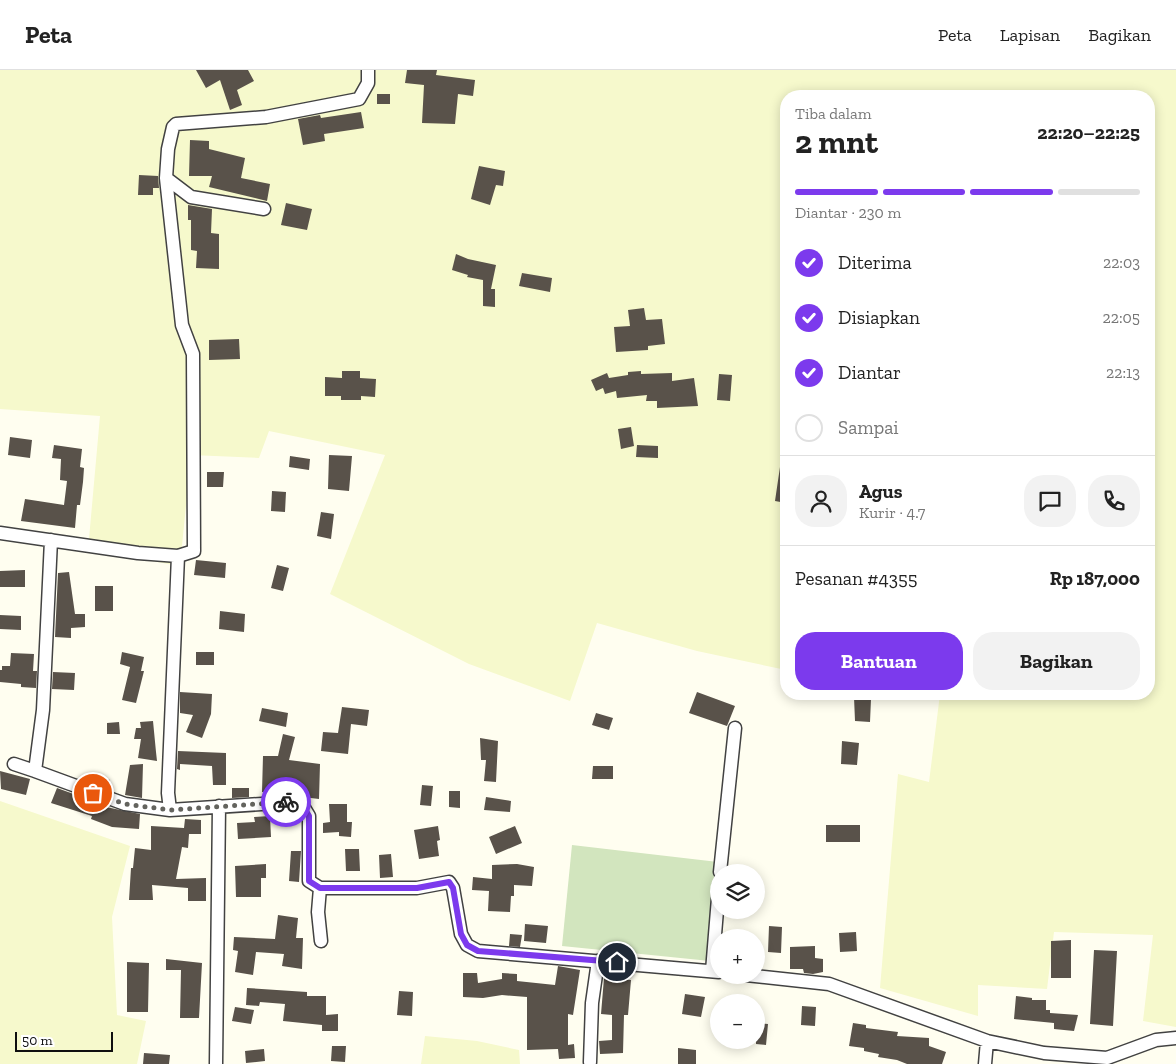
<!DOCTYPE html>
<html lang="id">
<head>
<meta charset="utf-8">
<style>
	body { margin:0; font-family:"Zilla Slab",serif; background:#f2f2f2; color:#222; height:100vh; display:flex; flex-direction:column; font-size:19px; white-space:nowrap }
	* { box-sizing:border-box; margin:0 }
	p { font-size:16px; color:#767676 }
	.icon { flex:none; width:28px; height:28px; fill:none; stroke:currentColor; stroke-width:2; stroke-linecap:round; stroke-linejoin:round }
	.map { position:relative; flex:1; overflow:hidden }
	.drawer { position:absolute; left:780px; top:20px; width:375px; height:610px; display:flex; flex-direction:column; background:#fff; border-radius:20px; box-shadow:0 2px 12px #0003 }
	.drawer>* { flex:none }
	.fabs { position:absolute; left:710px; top:794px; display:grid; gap:10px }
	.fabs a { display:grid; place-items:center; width:55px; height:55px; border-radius:50%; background:#fff; box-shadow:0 2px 12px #0003; font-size:25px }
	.scale { position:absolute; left:15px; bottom:12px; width:98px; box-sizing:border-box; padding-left:5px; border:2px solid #0f0f0f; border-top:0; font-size:14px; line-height:18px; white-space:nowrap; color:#0f0f0f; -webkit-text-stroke:4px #fff; paint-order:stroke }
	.pin { position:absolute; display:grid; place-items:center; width:42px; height:42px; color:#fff; margin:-21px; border:2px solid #fff; border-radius:50%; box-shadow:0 1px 5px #0007 }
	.courier { position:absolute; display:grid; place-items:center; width:50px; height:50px; margin:-25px; border:4px solid #7c3aed; border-radius:50%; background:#fff; color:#222; box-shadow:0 1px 6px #0007 }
	.headline em { font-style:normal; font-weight:800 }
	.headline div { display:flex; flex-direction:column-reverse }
	.headline { display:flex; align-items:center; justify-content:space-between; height:85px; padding:0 15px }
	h1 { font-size:32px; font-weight:800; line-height:38px }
	.bar { display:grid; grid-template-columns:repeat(4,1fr); gap:8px 5px; align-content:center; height:60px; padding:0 15px }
	.bar i { height:6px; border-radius:4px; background:#e0e0e0 }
	.bar .current { background:#7c3aed }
	.bar p { grid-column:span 4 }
	.line { display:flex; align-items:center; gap:12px; padding:0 15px; border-top:1px solid #e0e0e0 }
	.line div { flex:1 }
	.round { display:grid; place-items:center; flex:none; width:52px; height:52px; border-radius:20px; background:#f2f2f2 }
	ol { padding:0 15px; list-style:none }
	li { display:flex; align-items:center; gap:15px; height:55px }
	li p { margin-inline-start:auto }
	li .icon { padding:5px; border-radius:50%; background:#7c3aed; color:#fff; stroke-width:4 }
	li:last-child { color:#767676 }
	li i { width:28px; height:28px; border:2px solid #e0e0e0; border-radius:50% }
	.action { display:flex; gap:10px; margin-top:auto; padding:10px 15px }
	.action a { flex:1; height:58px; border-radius:20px; background:#7c3aed; color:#fff; font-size:20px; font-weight:800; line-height:58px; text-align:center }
	.action a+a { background:#f2f2f2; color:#222 }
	header { display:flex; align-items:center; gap:30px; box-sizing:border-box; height:70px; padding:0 25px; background:#fff; border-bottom:1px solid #e0e0e0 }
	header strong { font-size:24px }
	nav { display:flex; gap:28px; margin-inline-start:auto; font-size:18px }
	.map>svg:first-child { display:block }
	.farmland { fill:#f6f9cc }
	.cemetery { fill:#d2e5be }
	.building { fill:#59524a }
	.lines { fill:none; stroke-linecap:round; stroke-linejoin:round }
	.minor-casing { stroke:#424242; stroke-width:15 }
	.minor { stroke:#fff; stroke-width:12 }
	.done { stroke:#63635e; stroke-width:5; stroke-dasharray:0 9 }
	.route { stroke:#7c3aed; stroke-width:6 }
</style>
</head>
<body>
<header>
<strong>Peta</strong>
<nav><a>Peta</a><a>Lapisan</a><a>Bagikan</a></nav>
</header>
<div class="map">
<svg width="1176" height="994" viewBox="0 0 1176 994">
	<rect width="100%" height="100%" fill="#fffef0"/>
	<path class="farmland" d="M0 0H1176V957L1143 951 1153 865 1054 862 1047 919 978 915V946L880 918 898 704 929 712 940 624H1149V26H786V600L697 581 597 553 570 631 469 594 330 524 385 385 269 361 259 388 191 385 180 496 88 480 100 346 0 339Z
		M0 731 130 776 112 847 117 945 146 951 137 994H0Z
		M425 966 477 971 519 980 520 994H421Z"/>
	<path class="cemetery" d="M572 775 718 792 710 891 562 876Z"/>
	<path class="building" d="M196 0H248L254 11 237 20 242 35 230 40 220 10 206 18Z
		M407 0H437L436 5 475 10 473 26 458 24 455 54 422 53 424 15 405 13Z
		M377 24H390V34H377Z
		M361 42 364 58 324 64 325 71 303 75 298 49 320 45 321 48Z
		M190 70 209 71V79L245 88 241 108 270 114 267 131 209 117 212 106H189Z
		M479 96 505 101 503 116 496 115 490 135 471 129Z
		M139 105 158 106 159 118H153V125H138Z
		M286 133 312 139 307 160 281 155Z
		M188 135 212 139 211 163 219 164V199L196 198 197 181 191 180V150H188Z
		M456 184 468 189 496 195 491 219H495V237L483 236V210L467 207 468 205 452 200Z
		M522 203 552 208 550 222 519 216Z
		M644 238 646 250 662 249 665 274 648 276V280L616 282 614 257 630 256 628 240Z
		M239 269 240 289 209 290V270Z
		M342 301H360V308L376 309 375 327 361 326V330H341V326H325V307L342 308Z
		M641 301V304L672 303V311L694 308 698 336 657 338V331H646L647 325 617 328 616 321 605 324 603 318 596 321 591 310 607 303 609 308 628 305V302Z
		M719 304 732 305 730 331 717 330Z
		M631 357 634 376 621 379 618 359Z
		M10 367 32 370 30 388 8 385Z
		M54 375 82 379 80 397 84 398 83 412 80 435H77L75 458 21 451 25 429 64 435 67 411 60 410 61 389 52 388Z
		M637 375 658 376V388L636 387Z
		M329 385 352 386 349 421 328 419Z
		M290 386 310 389 309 400 289 397Z
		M780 397H786V433L775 431Z
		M207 402H224L223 417H207Z
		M272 421 286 422 285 442 271 441Z
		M321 442 334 444 331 469 317 466Z
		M196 490 226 493 225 508 194 505Z
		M277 495 289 498 283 521 271 518Z
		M25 500V517H0V501Z
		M69 502 75 544H85V557L71 558V568L55 567 58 503Z
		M95 516H113V541H95Z
		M220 541 245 544 244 562 219 559Z
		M0 545 21 546V560L0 559Z
		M122 582 144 587 141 601H144L136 633 122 630 130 597 120 594Z
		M196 582H214V595H196Z
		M11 583 34 584 33 601H37L36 618 21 617V614L0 612V600H2V596H10Z
		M53 602 75 603 74 620 52 619Z
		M180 622 212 624 211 644 202 668 186 662 193 645 180 643Z
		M697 622 735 636 727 656 689 643Z
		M854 627 871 629 870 652 855 651Z
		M342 637 369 640 367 656 351 654 348 684 321 681 323 662 338 663Z
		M262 638 288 643 286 657 259 651Z
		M596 643 613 648 609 660 592 655Z
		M153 651 156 682 157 691 138 688 141 669H134L136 658H141L140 652Z
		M119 652 120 664H107V653Z
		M283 664 295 667 289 690 320 694 319 729 262 722 263 686H278Z
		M480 668 498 671 496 712 484 711 486 690H481Z
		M842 671 859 673 857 695 841 694Z
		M178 681 226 683V715H213L212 696 180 694V700L177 699Z
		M143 694 142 728 125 725 130 695Z
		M593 696H613V709H592Z
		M0 701 30 709 26 725 1 719Z
		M93 704 110 710 107 719 90 713Z
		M422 715 433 716 431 736 420 735Z
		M57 718 101 734V736L140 744 139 759 112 757 91 749 92 746 51 733Z
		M232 718H249V727L232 728Z
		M449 721H460V738L449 737Z
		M486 727 511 731 510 742 484 740Z
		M329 734H347V752H352L351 767 339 766V762L323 763V753L330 752Z
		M270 746 271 767 238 769 237 753 255 752 254 747Z
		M185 749 201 750V764H189L188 778 182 777 176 809 206 808V831H188V818L152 815 153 830H129L131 798H133L135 778 151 780V756L184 758Z
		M826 755H860V772H826Z
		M438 756 440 770 437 771 439 786 419 789 414 760Z
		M515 756 522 773 496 784 489 767Z
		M345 779H359L360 801H346Z
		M291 781H301L299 812 289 811Z
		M391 784 393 807 380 808 379 785Z
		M266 794V808H261V827H236L235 796Z
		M517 794 534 797 532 816 514 815V826H511L510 842 488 841 489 821 472 820 473 807 492 809V795Z
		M278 845 298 848 296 868H303L302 899 282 896 284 884 256 882 253 905 235 902 238 881 233 880 234 867 275 869Z
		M525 854 548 856 546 873 524 871Z
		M769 856 782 857 781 883 768 882Z
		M856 862 857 881 840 882 839 863Z
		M510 864 522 865 520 877 509 876Z
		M1071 870V908H1051V871Z
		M815 876V888L823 889V902L813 904 804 903 803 899H790V877Z
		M1094 880 1117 881 1113 956 1090 954Z
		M166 889 202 893 199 948H180L181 900H166Z
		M127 892 149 893 148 942H127Z
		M558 896 580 900 573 945 568 944V975L574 974 575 988 559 989 558 979 527 980V927L502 925 483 928 463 927V903H477L478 913 502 909V903L517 904V911L555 915Z
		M604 908 631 910 628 945H624L623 983 600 984 599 971 612 970V945L601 944Z
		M247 918 307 922V926H326V945L338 944V961H322V955L283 951 285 934 260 932 259 936 246 935Z
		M399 921 413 922 412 946 397 945Z
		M685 924 705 927 701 947 682 944Z
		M1016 926 1032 928V930H1046V940H1050V943L1078 945 1074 961 1054 959V953L1014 949Z
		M802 936 816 937 815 956 801 955Z
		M235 937 254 940 251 954 232 951Z
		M756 953 768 954 766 975 756 974Z
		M853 953 866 955V958L898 962 897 966 929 968V976L946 982 942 994H907L897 990 878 987 879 984 864 981V978L849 976Z
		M332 976H346L345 992 331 991Z
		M678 978 696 980V994H678Z
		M264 979 265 991 246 993 245 981Z
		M144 983 170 985 169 994H143Z"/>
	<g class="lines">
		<defs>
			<path id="minor" d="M166 108 191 127 264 139
				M0 463 138 483 178 486 194 481 193 284 182 255 166 108 168 79 173 57 176 54 266 47 359 29 368 13V0
				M51 470 43 640 35 701 125 734 170 740
				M178 486 168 723 170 740 292 732 303 736 309 746V811L320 818H417L449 812 453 818 461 864 467 875 478 881 719 902
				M14 694 35 701
				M720 802 735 658
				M320 818 318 842 321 871
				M712 901 719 816
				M746 905 829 914 987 971 1044 983 1107 988 1156 970 1176 968
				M590 992 592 933 598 891
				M216 994 219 736
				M985 994 987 971"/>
		</defs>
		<use href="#minor" class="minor-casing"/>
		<use href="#minor" class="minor"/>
	</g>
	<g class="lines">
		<path class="done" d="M93 723 125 734 170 740 286 732"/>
		<path class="route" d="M286 732 303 736 309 746V811L320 818H417L449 812 453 818 461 864 467 875 478 881 617 892"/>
	</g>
</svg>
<div class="fabs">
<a><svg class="icon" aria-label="layers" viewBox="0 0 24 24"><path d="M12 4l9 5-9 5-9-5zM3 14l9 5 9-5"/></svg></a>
<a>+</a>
<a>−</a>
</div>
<div class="scale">50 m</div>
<div class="pin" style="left:93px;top:723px;background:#ea580c"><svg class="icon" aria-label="bag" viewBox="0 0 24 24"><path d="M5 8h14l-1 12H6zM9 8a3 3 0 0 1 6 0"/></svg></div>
<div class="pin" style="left:617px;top:892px;background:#1f2937"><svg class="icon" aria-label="home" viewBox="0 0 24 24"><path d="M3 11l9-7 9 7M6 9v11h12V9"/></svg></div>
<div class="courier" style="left:286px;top:732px"><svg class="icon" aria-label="bike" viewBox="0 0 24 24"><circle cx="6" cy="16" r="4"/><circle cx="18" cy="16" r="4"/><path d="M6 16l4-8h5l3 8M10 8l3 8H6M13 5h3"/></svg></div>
<section class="drawer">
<div class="headline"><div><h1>2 mnt</h1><p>Tiba dalam</p></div><em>22:20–22:25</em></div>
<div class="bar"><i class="current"></i><i class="current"></i><i class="current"></i><i></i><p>Diantar · 230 m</p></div>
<ol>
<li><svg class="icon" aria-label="check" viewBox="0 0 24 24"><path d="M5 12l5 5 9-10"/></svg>Diterima<p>22:03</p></li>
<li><svg class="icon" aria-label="check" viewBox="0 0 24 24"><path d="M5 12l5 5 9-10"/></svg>Disiapkan<p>22:05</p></li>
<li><svg class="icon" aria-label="check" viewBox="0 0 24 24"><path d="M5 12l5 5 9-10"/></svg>Diantar<p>22:13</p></li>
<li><i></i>Sampai</li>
</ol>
<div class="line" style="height:90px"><a class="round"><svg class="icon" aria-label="person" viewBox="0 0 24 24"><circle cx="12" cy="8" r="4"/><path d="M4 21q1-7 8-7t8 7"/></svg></a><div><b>Agus</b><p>Kurir · 4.7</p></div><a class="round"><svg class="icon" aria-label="chat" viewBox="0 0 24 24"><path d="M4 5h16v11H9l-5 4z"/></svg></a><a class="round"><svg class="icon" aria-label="phone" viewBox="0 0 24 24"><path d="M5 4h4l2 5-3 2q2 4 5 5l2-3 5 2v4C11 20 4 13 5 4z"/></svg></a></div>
<div class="line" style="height:65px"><div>Pesanan #4355</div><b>Rp 187,000</b></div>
<div class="action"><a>Bantuan</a><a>Bagikan</a></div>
</section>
</div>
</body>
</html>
